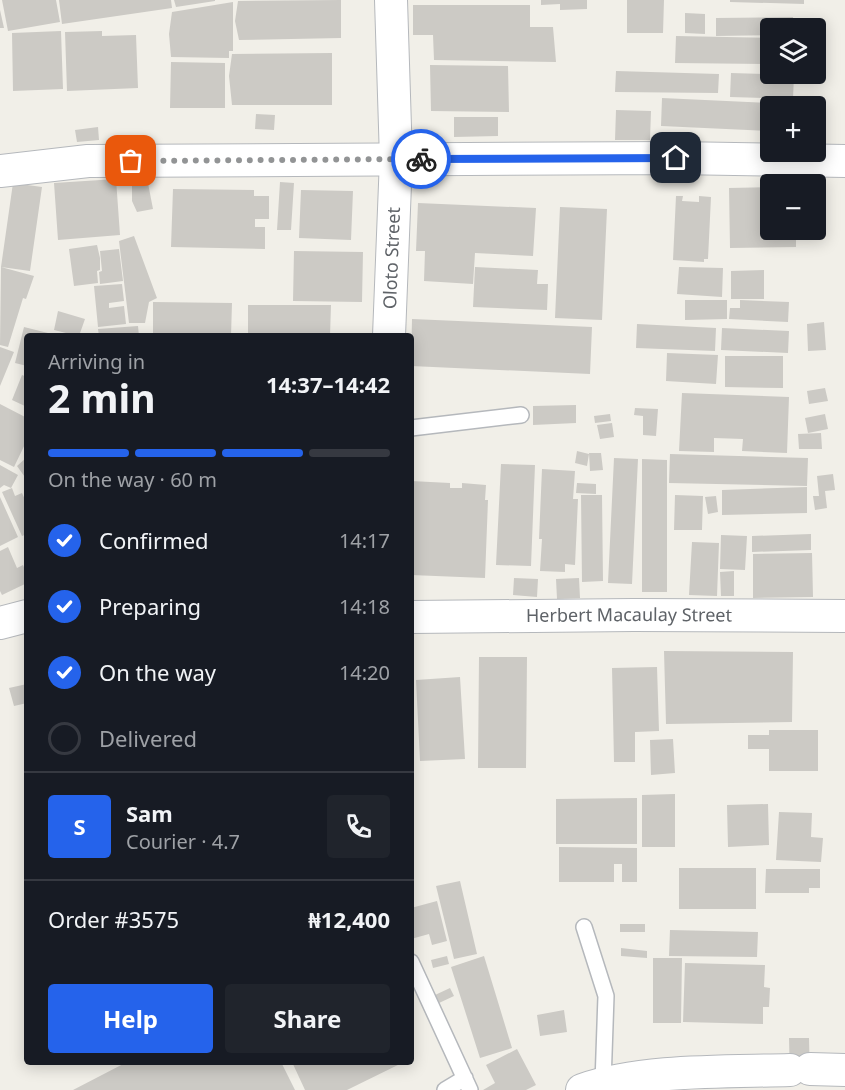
<!DOCTYPE html>
<html lang="en">
<head>
<meta charset="utf-8">
<style>
	body { margin:0; font-family:"Noto Sans",sans-serif; background:#20242c; color:#f1f3f6; height:100vh; display:flex; flex-direction:column; font-size:22px; white-space:nowrap }
	* { box-sizing:border-box; margin:0 }
	p { font-size:20px; color:#9ea1a6 }
	.icon { flex:none; width:33px; height:33px; fill:none; stroke:currentColor; stroke-width:2; stroke-linecap:round; stroke-linejoin:round }
	.map { position:relative; flex:1; overflow:hidden }
	.side { position:absolute; left:24px; top:333px; width:390px; height:732px; display:flex; flex-direction:column; background:#171b24; border-radius:6px; box-shadow:0 3px 15px #0003 }
	.side>* { flex:none }
	.tools { position:absolute; left:760px; top:18px; display:grid; gap:12px }
	.tools a { display:grid; place-items:center; width:66px; height:66px; border-radius:6px; background:#171b24; box-shadow:0 3px 15px #0003; font-size:30px }
	.pin { position:absolute; display:grid; place-items:center; width:51px; height:51px; color:#fff; margin:-26px; border-radius:12px; box-shadow:0 3px 9px #0006 }
	.courier { position:absolute; display:grid; place-items:center; width:60px; height:60px; margin:-30px; border:4px solid #2563eb; border-radius:50%; background:#fff; color:#222; box-shadow:0 2px 8px #0007 }
	.summary em { font-style:normal; font-weight:700 }
	.summary div { display:flex; flex-direction:column-reverse }
	.summary { display:flex; align-items:center; justify-content:space-between; height:102px; padding:0 24px }
	h1 { font-size:39px; font-weight:700; line-height:45px }
	.bar { display:grid; grid-template-columns:repeat(4,1fr); gap:9px 6px; align-content:center; height:72px; padding:0 24px }
	.bar i { height:8px; border-radius:4px; background:#363941 }
	.bar .current { background:#2563eb }
	.bar p { grid-column:span 4 }
	.line { display:flex; align-items:center; gap:15px; padding:0 24px; border-top:2px solid #363941 }
	.line div { flex:1 }
	.round { display:grid; place-items:center; flex:none; width:63px; height:63px; border-radius:6px; background:#20242c }
	ol { padding:0 24px; list-style:none }
	li { display:flex; align-items:center; gap:18px; height:66px }
	li p { margin-inline-start:auto }
	li .icon { padding:6px; border-radius:50%; background:#2563eb; color:#fff; stroke-width:4 }
	li:last-child { color:#9ea1a6 }
	li i { width:33px; height:33px; border:3px solid #363941; border-radius:50% }
	.button { display:flex; gap:12px; margin-top:auto; padding:12px 24px }
	.button a { flex:1; height:69px; border-radius:6px; background:#2563eb; color:#fff; font-size:24px; font-weight:700; line-height:69px; text-align:center }
	.button a+a { background:#20242c; color:#f1f3f6 }
	.map>svg:first-child { display:block }
	.building { fill:#cccac5 }
	.lines { fill:none; stroke-linecap:round; stroke-linejoin:round }
	.lane-casing { stroke:#b5b8bc; stroke-width:18 }
	.street-casing { stroke:#b5b8bc; stroke-width:34 }
	.lane { stroke:#fff; stroke-width:15 }
	.street { stroke:#fff; stroke-width:32 }
	.done { stroke:#929495; stroke-width:6; stroke-dasharray:0 10.8 }
	.route { stroke:#2563eb; stroke-width:8 }
	.labels { text-anchor:middle; stroke-width:4.5; stroke-linejoin:round; paint-order:stroke }
	.street-label { font-size:18px; fill:#5f6368; stroke:#fff }
</style>
</head>
<body>
<div class="map">
<svg width="845" height="1090" viewBox="0 0 845 1090">
	<rect width="100%" height="100%" fill="#f1efe8"/>
	<path class="building" d="M2 0H56L60 22 8 31Z
		M59 0H171L172 8 62 24Z
		M174 0H215V1L176 7Z
		M341 0V38L239 40 235 21 238 1Z
		M541 0H587V9L560 10V4L541 5Z
		M627 0H664L663 33H627Z
		M730 0H804V4L730 2Z
		M233 2V51H229V58L171 57 169 34 172 12Z
		M413 5H530V27H553L556 62 434 60 433 35H413Z
		M0 10 4 28H0Z
		M685 13 705 14V34L685 33Z
		M793 17 794 28H771V35L716 36V18Z
		M61 31 63 89 13 91 12 33Z
		M102 31V36L136 35 138 88 67 91 65 32Z
		M676 36 771 38V64L675 63Z
		M332 53V105H232L229 76 232 54Z
		M171 62 225 63V108H170Z
		M430 65 508 66 509 112 431 111Z
		M616 71 719 74 718 93 615 92Z
		M731 73 794 75 793 99 730 97Z
		M662 98 791 104 790 106H771V131L661 126Z
		M616 110 651 111 650 140H615Z
		M256 114 275 115 274 130 255 129Z
		M454 117H498V136L454 137Z
		M98 127 99 140 77 142 75 130Z
		M147 178 153 209 137 212 132 201V181Z
		M116 179 120 235 58 240 54 183Z
		M280 182 294 183 291 230H277Z
		M13 183 42 187 30 271 1 267Z
		M771 187V230H796V247L730 248 729 188Z
		M173 189 254 190V196H269V219H255V227H265V249L171 247Z
		M301 190 353 191 351 240 299 238Z
		M676 196H683L682 201 699 202V196L711 197 708 259H704V262L673 260Z
		M418 203 536 208 533 256 475 253 473 284 424 281 425 251H416Z
		M560 207 607 209 602 320 555 318Z
		M134 236 157 298 149 302 145 323H129L119 241Z
		M97 245 100 258V270L97 271 98 283 74 286 69 249Z
		M119 249 123 281 100 284 99 272 102 271 100 251Z
		M294 251 363 252 362 302 293 301Z
		M1 267 34 276 26 299 23 298 8 347 0 345Z
		M475 267 538 270 537 284H548L547 310 473 307Z
		M679 267 723 268 722 297 677 294Z
		M764 270V299H731V271Z
		M122 284 124 301 109 303V308L124 306 126 324 98 327 94 286Z
		M685 300H727V319L685 320Z
		M740 300 789 302 788 322 729 319 730 308H740Z
		M153 302 232 303 231 336H153Z
		M248 305H331L330 336H248Z
		M58 311 85 319 79 336H69L70 334 54 330Z
		M412 319 592 327 590 374 411 366Z
		M824 322 826 350 808 351 807 324Z
		M637 324 716 328 715 351 636 348Z
		M138 326 139 336H99L98 329Z
		M24 327 56 335 27 336V366L15 363Z
		M722 328 789 331 788 353 721 350Z
		M0 347 14 352 0 386Z
		M667 353 718 355 716 384 666 381Z
		M725 356H783V388L725 387Z
		M22 375 27 377V407L12 400Z
		M825 388 828 401 809 404 807 391Z
		M682 393 789 397 787 453 742 451 743 439 714 438V452L679 451Z
		M0 404 27 418V440L14 467 0 460Z
		M576 405V423L533 425V406Z
		M635 408 658 409 656 436 643 435V416L634 415Z
		M610 414 611 421 595 423 594 416Z
		M825 414 828 429 808 433 805 418Z
		M612 423 614 437 600 439 597 425Z
		M821 433 822 449H799L798 434Z
		M577 451 589 454 587 466 575 463Z
		M589 453H601L603 470 590 471Z
		M670 454 808 458 807 486 669 483Z
		M27 457V480L17 466Z
		M614 458 638 459 632 584 608 583Z
		M642 459 667 460V592H642Z
		M501 464 535 465 531 566 496 565Z
		M0 465 18 475 11 488 4 485 0 488Z
		M542 469 575 471 573 499H578L575 565 565 564V572L540 571 542 539H539Z
		M833 474 835 490 825 491 827 508 815 510 813 496H819L817 476Z
		M411 481 450 483V488H462V483L486 485 485 500H488L485 578 411 575Z
		M577 483 596 484V494L576 493Z
		M807 487V513L722 515V490Z
		M12 488 15 496 22 493 27 504V534L22 536 2 492Z
		M581 495H602L603 581 582 582Z
		M675 495 703 496 702 530H674Z
		M716 496 718 512 708 514 705 497Z
		M0 497 18 537 0 546Z
		M811 534V550L752 552V536Z
		M721 535 747 536 745 570 720 569Z
		M692 542 719 543 717 596 689 595Z
		M8 547 17 568 23 565 27 574V583L2 595 0 591V551Z
		M812 553 813 597 753 598V554Z
		M734 571V596H721L720 572Z
		M514 578 538 579 537 597 513 595Z
		M579 578 580 598 557 599 556 579Z
		M664 651 793 652 792 722 666 724Z
		M479 657H527L526 768H478Z
		M657 667 659 731 635 732V762H614L612 668Z
		M460 677 465 759 420 761 416 680Z
		M27 684V703L14 706 9 688Z
		M769 730H818V771H769V749H748V735H769Z
		M673 739 675 773 651 775 650 740Z
		M675 794V847H642V795Z
		M637 798V844H556V799Z
		M768 804 769 845 728 847 727 805Z
		M779 812 812 813 811 837 823 838 821 862 776 860Z
		M559 847 637 848V882H622V864H614V882H559Z
		M679 868H756V909H679Z
		M766 869H820V888H809V893H765Z
		M460 881 477 954 454 959 436 886Z
		M437 901 447 941 432 945 429 934 411 939V908Z
		M620 924H645V932H620Z
		M670 930 758 932 757 957 669 956Z
		M621 948 647 951V958L621 956Z
		M447 956 449 964 433 968 431 960Z
		M484 956 512 1048 480 1058 451 967Z
		M653 958H682L681 1023H653Z
		M685 963 765 965 764 987 770 988 769 1007H763V1024L683 1022Z
		M450 988 454 996 439 1003 435 995Z
		M564 1010 567 1032 540 1036 537 1015Z
		M789 1038H809L810 1081H790Z
		M517 1049 536 1085 526 1090H483L495 1083 486 1065Z
		M127 1062H281L295 1090H73Z
		M292 1062H404L347 1090H305Z"/>
	<g class="lines">
		<defs>
			<path id="lane" d="M411 428 521 415
				M584 927 606 996 603 1083
				M411 962 470 1090
				M445 1090 465 1078"/>
			<g id="street">
				<path d="M0 171 88 161 676 158 845 161"/>
				<path id="s1" d="M389 336 396 159 391 0"/>
				<path id="s2" d="M411 617 634 615 845 616"/>
				<path d="M0 623 27 616"/>
				<path d="M810 1069 845 1070"/>
				<path d="M582 1090C642 1069 726 1072 790 1070"/>
			</g>
		</defs>
		<use href="#lane" class="lane-casing"/>
		<use href="#street" class="street-casing"/>
		<use href="#lane" class="lane"/>
		<use href="#street" class="street"/>
	</g>
	<g class="lines">
		<path class="done" d="M131 161 421 159"/>
		<path class="route" d="M421 159 676 158"/>
	</g>
	<g class="labels">
		<g class="street-label">
			<text dy="6" stroke="none"><textPath href="#s1" startOffset="78">Oloto Street</textPath></text>
			<text dy="6" stroke="none"><textPath href="#s2" startOffset="218">Herbert Macaulay Street</textPath></text>
		</g>
	</g>
</svg>
<div class="tools">
<a><svg class="icon" aria-label="layers" viewBox="0 0 24 24"><path d="M12 4l9 5-9 5-9-5zM3 14l9 5 9-5"/></svg></a>
<a>+</a>
<a>−</a>
</div>
<div class="pin" style="left:131px;top:161px;background:#ea580c"><svg class="icon" aria-label="bag" viewBox="0 0 24 24"><path d="M5 8h14l-1 12H6zM9 8a3 3 0 0 1 6 0"/></svg></div>
<div class="pin" style="left:676px;top:158px;background:#1f2937"><svg class="icon" aria-label="home" viewBox="0 0 24 24"><path d="M3 11l9-7 9 7M6 9v11h12V9"/></svg></div>
<div class="courier" style="left:421px;top:159px"><svg class="icon" aria-label="bike" viewBox="0 0 24 24"><circle cx="6" cy="16" r="4"/><circle cx="18" cy="16" r="4"/><path d="M6 16l4-8h5l3 8M10 8l3 8H6M13 5h3"/></svg></div>
<section class="side">
<div class="summary"><div><h1>2 min</h1><p>Arriving in</p></div><em>14:37–14:42</em></div>
<div class="bar"><i class="current"></i><i class="current"></i><i class="current"></i><i></i><p>On the way · 60 m</p></div>
<ol>
<li><svg class="icon" aria-label="check" viewBox="0 0 24 24"><path d="M5 12l5 5 9-10"/></svg>Confirmed<p>14:17</p></li>
<li><svg class="icon" aria-label="check" viewBox="0 0 24 24"><path d="M5 12l5 5 9-10"/></svg>Preparing<p>14:18</p></li>
<li><svg class="icon" aria-label="check" viewBox="0 0 24 24"><path d="M5 12l5 5 9-10"/></svg>On the way<p>14:20</p></li>
<li><i></i>Delivered</li>
</ol>
<div class="line" style="height:108px"><b class="round" style="background:#2563eb;color:#fff">S</b><div><b>Sam</b><p>Courier · 4.7</p></div><a class="round"><svg class="icon" aria-label="phone" viewBox="0 0 24 24"><path d="M5 4h4l2 5-3 2q2 4 5 5l2-3 5 2v4C11 20 4 13 5 4z"/></svg></a></div>
<div class="line" style="height:78px"><div>Order #3575</div><b>₦12,400</b></div>
<div class="button"><a>Help</a><a>Share</a></div>
</section>
</div>
</body>
</html>
